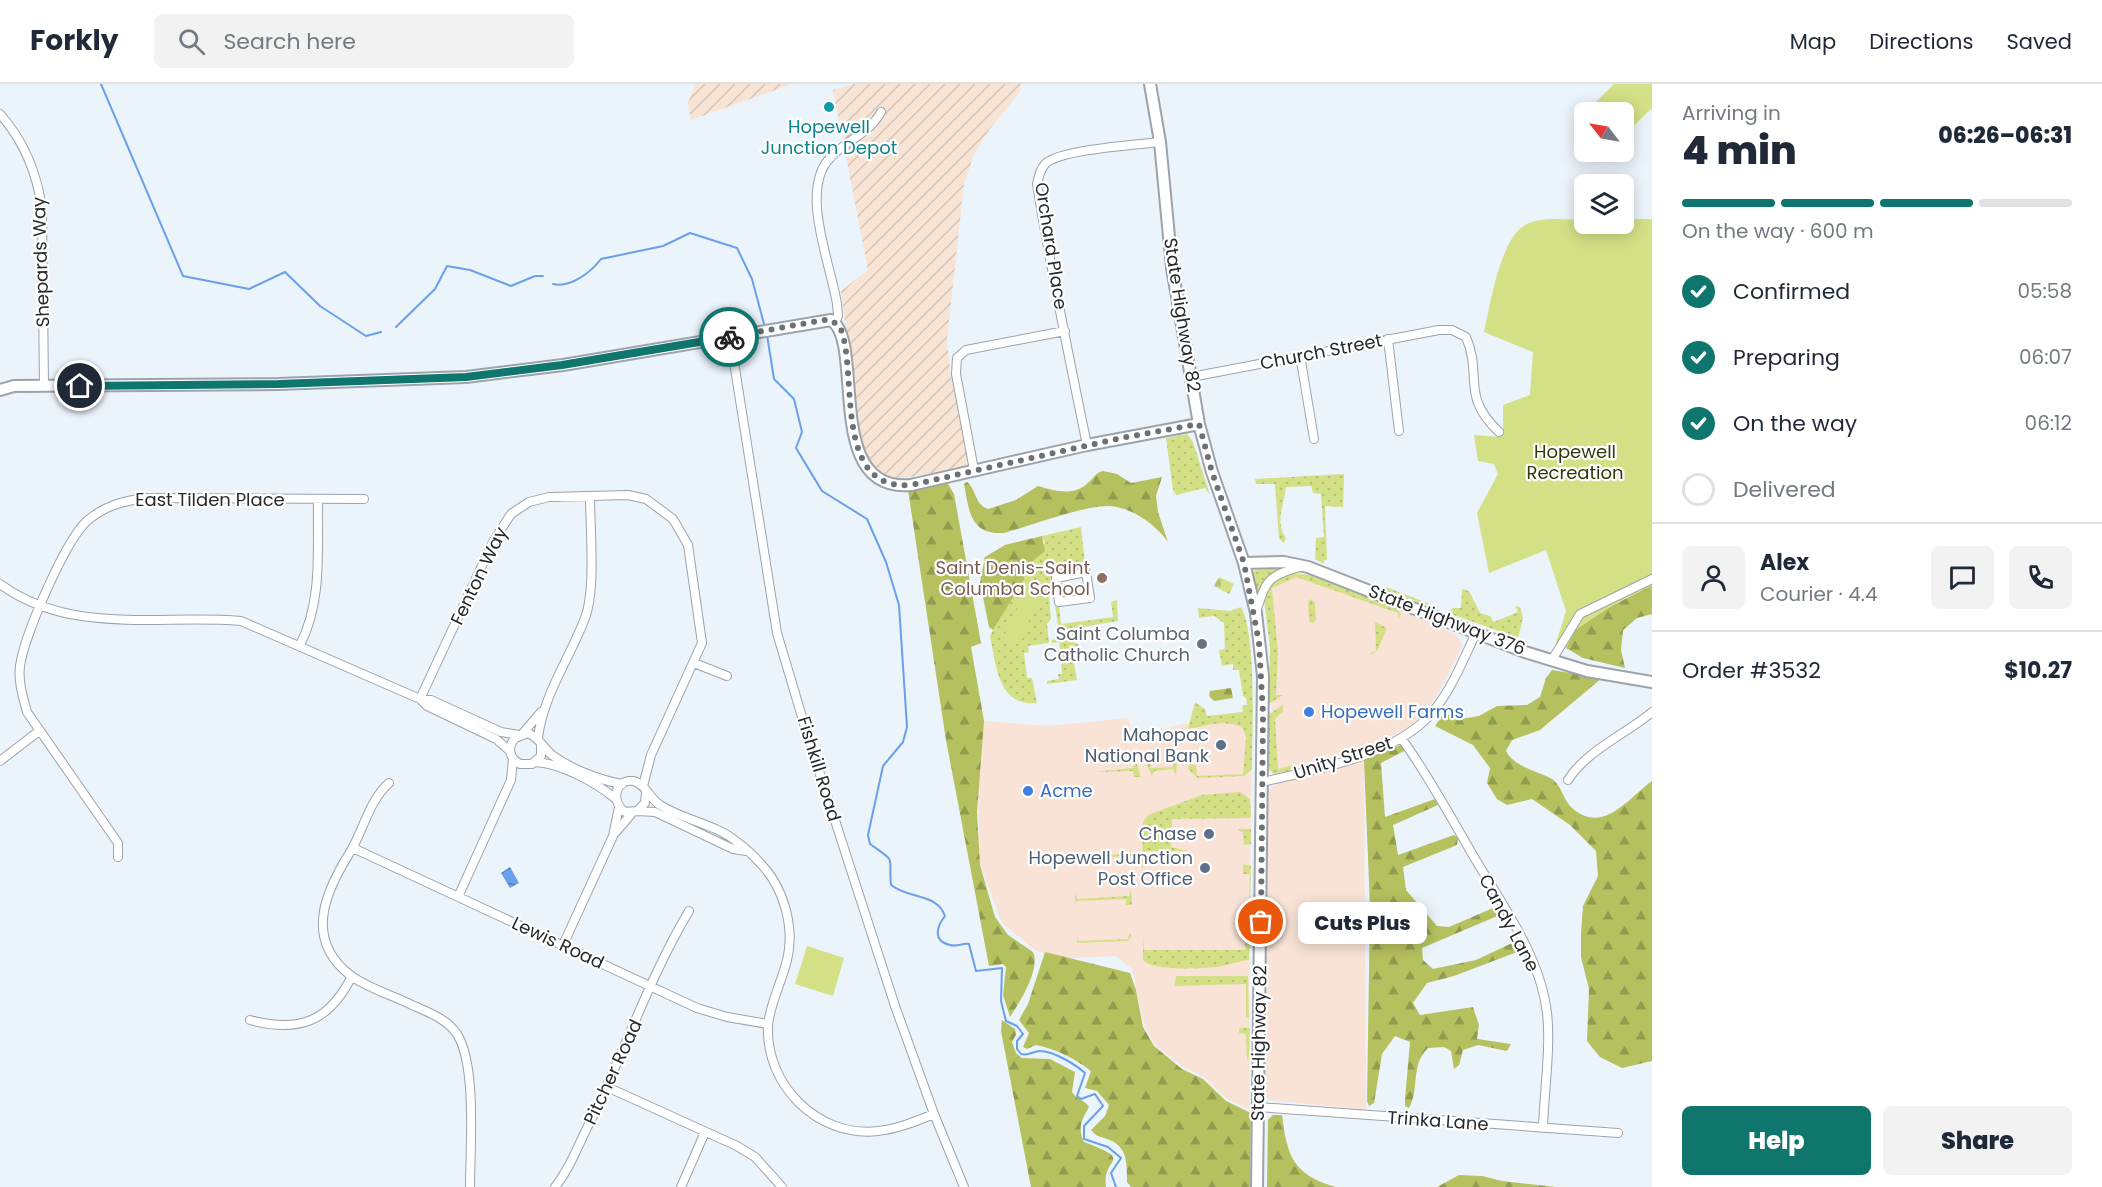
<!DOCTYPE html>
<html lang="en">
<head>
<meta charset="utf-8">
<style>
	body { margin:0; font-family:Poppins,sans-serif; background:#f2f2f3; color:#1f2937; height:100vh; display:flex; flex-direction:column; font-size:22px; white-space:nowrap }
	* { box-sizing:border-box; margin:0 }
	p { font-size:20px; color:#747a83 }
	.icon { flex:none; width:33px; height:33px; fill:none; stroke:currentColor; stroke-width:2; stroke-linecap:round; stroke-linejoin:round }
	.map { position:relative; flex:1; overflow:hidden }
	.sheet { display:flex; flex-direction:column; background:#fff; width:450px }
	.sheet>* { flex:none }
	.needle { width:39px; rotate:301deg }
	.tools { position:absolute; left:1574px; top:18px; display:grid; gap:12px }
	.tools a { display:grid; place-items:center; width:60px; height:60px; border-radius:9px; background:#fff; box-shadow:0 3px 15px #0003; font-size:30px }
	.pin { position:absolute; display:grid; place-items:center; width:51px; height:51px; color:#fff; margin:-26px; border:3px solid #fff; border-radius:50%; box-shadow:0 2px 6px #0007 }
	.courier { position:absolute; display:grid; place-items:center; width:60px; height:60px; margin:-30px; border:4px solid #0f766e; border-radius:50%; background:#fff; color:#222; box-shadow:0 2px 8px #0007 }
	.bubble { position:absolute; height:42px; border-radius:9px; background:#fff; box-shadow:0 3px 15px #0003; font-size:20px; font-weight:800; line-height:42px; text-align:center }
	.overview em { font-style:normal; font-weight:800 }
	.overview div { display:flex; flex-direction:column-reverse }
	.overview { display:flex; align-items:center; justify-content:space-between; height:102px; padding:0 30px }
	h1 { font-size:39px; font-weight:800; line-height:45px }
	.bar { display:grid; grid-template-columns:repeat(4,1fr); gap:9px 6px; align-content:center; height:72px; padding:0 30px }
	.bar i { height:8px; border-radius:4px; background:#e0e1e3 }
	.bar .active { background:#0f766e }
	.bar p { grid-column:span 4 }
	.line { display:flex; align-items:center; gap:15px; padding:0 30px; border-top:2px solid #e0e1e3 }
	.line div { flex:1 }
	.round { display:grid; place-items:center; flex:none; width:63px; height:63px; border-radius:9px; background:#f2f2f3 }
	ol { padding:0 30px; list-style:none }
	li { display:flex; align-items:center; gap:18px; height:66px }
	li p { margin-inline-start:auto }
	li .icon { padding:6px; border-radius:50%; background:#0f766e; color:#fff; stroke-width:4 }
	li:last-child { color:#747a83 }
	li i { width:33px; height:33px; border:3px solid #e0e1e3; border-radius:50% }
	.primary-button { display:flex; gap:12px; margin-top:auto; padding:12px 30px }
	.primary-button a { flex:1; height:69px; border-radius:9px; background:#0f766e; color:#fff; font-size:24px; font-weight:800; line-height:69px; text-align:center }
	.primary-button a+a { background:#f2f2f3; color:#1f2937 }
	header { display:flex; align-items:center; gap:36px; box-sizing:border-box; height:84px; padding:0 30px; background:#fff; border-bottom:2px solid #e0e1e3 }
	header strong { font-size:28px }
	nav { display:flex; gap:33px; margin-inline-start:auto; font-size:21px }
	.search { width:420px; height:54px; background:#f2f2f3; display:flex; align-items:center; gap:15px; box-sizing:border-box; padding:0 21px; border-radius:9px; color:#747a83; font-size:22px }
	main { display:flex; flex:1; min-height:0 }
	.map>svg:first-child { display:block }
	.commercial { fill:#f9e3d6 }
	.industrial { fill:url(#industrial-furrows) }
	.grass { fill:url(#grass-dots) }
	.forest { fill:url(#forest-firs) }
	.cemetery { fill:url(#cemetery-stones) }
	.park { fill:#d4e086 }
	.water { fill:url(#water-waves) }
	.lines { fill:none; stroke-linecap:round; stroke-linejoin:round }
	.stream { stroke:#6aa0ea; stroke-width:2 }
	.minor-casing { stroke:#9ca3ab; stroke-width:10 }
	.major-casing { stroke:#9ca3ab; stroke-width:14 }
	.minor { stroke:#fff; stroke-width:8 }
	.major { stroke:#fff; stroke-width:10 }
	.done { stroke:#6b7074; stroke-width:6; stroke-dasharray:0 10.8 }
	.route { stroke:#0f766e; stroke-width:8 }
	.culture-dot { fill:#0f9aa8; stroke:#fff; stroke-width:2 }
	.education-dot { fill:#8d6e63; stroke:#fff; stroke-width:2 }
	.worship-dot { fill:#6b7280; stroke:#fff; stroke-width:2 }
	.shop-dot { fill:#3f7fe0; stroke:#fff; stroke-width:2 }
	.service-dot { fill:#5c6f8a; stroke:#fff; stroke-width:2 }
	.labels { text-anchor:middle; stroke-width:4.5; stroke-linejoin:round; paint-order:stroke }
	.culture-label { font-size:18px; fill:#0d838f; stroke:#fff }
	.street-label { font-size:18px; fill:#26292c; stroke:#fff }
	.park-label { font-size:18px; fill:#33370d; stroke:#fff }
	.education-label { font-size:18px; fill:#785e54; stroke:#fff; text-anchor:end }
	.worship-label { font-size:18px; fill:#5b616d; stroke:#fff; text-anchor:end }
	.shop-label { font-size:18px; fill:#366cbe; stroke:#fff; text-anchor:start }
	.service-label { font-size:18px; fill:#4e5e75; stroke:#fff; text-anchor:end }
</style>
</head>
<body>
<header>
<strong>Forkly</strong>
<div class="search"><svg class="icon" aria-label="search" viewBox="0 0 24 24"><circle cx="10" cy="10" r="6"/><path d="M15 15l6 6"/></svg>Search here</div>
<nav><a>Map</a><a>Directions</a><a>Saved</a></nav>
</header>
<main>
<div class="map">
<svg width="1652" height="1103" viewBox="0 0 1652 1103">
	<defs>
		<pattern id="industrial-furrows" width="10" height="10" patternUnits="userSpaceOnUse" patternTransform="scale(1.5)"><rect width="10" height="10" fill="#f8e4d5"/><path d="M-1 1l2-2M0 10L10 0M9 11l2-2" fill="none" stroke="#d4c4b7"/></pattern>
		<pattern id="grass-dots" width="8" height="8" patternUnits="userSpaceOnUse" patternTransform="scale(1.5)"><rect width="8" height="8" fill="#d4e086"/><path d="M2 2h.1M6 6h.1" fill="none" stroke="#b6c074" stroke-width="1.8" stroke-linecap="round"/></pattern>
		<pattern id="forest-firs" width="22" height="20" patternUnits="userSpaceOnUse" patternTransform="scale(1.5)"><rect width="22" height="20" fill="#b5c05e"/><path d="M5 1l3.5 6h-7zM16 11l3.5 6h-7z" fill="#939c4e"/></pattern>
		<pattern id="cemetery-stones" width="16" height="16" patternUnits="userSpaceOnUse" patternTransform="scale(1.5)"><rect width="16" height="16" fill="#d4e086"/><path d="M2 7V4a2 2 0 0 1 4 0v3zM10 15v-3a2 2 0 0 1 4 0v3z" fill="#b6c074"/></pattern>
		<pattern id="water-waves" width="16" height="10" patternUnits="userSpaceOnUse" patternTransform="scale(1.5)"><rect width="16" height="10" fill="#6aa0ea"/><path d="M0 5q4-4 8 0t8 0" fill="none" stroke="#5782be"/></pattern>
	</defs>
	<rect width="100%" height="100%" fill="#ebf3fb"/>
	<path class="commercial" d="M1293 491 1422 535 1455 550 1461 557 1462 563 1437 611 1424 629 1406 645 1376 659 1335 673 1288 686 1269 685 1273 576 1269 503Z
		M1252 631 1249 899 1250 1026 1227 1015 1204 993 1183 983 1155 961 1145 943 1132 885 1116 872 1069 874 1036 867 1002 839 980 781 978 708 984 637 1049 642 1128 634 1131 646 1146 648 1204 636Z
		M1364 674 1366 1026 1269 1016 1265 1011V1001L1268 706 1277 699Z"/>
	<path class="industrial" d="M695 0H792L691 36 688 19Z
		M854 0H1021L1020 8 989 46 974 70 964 100 947 255 950 287 970 382 906 394H889L875 387 860 354 841 207 868 186 833 6Z"/>
	<path class="grass" d="M1187 350 1193 358 1210 411 1205 404 1176 411 1173 406 1166 354Z
		M1344 390 1343 423 1325 422 1327 476H1324V480L1315 475 1316 454 1324 453 1321 410 1313 409 1311 402 1286 403C1285 418 1274 438 1286 454L1284 459 1279 455 1275 400H1256L1255 395Z
		M1081 443 1086 488 1056 494 1057 500 1049 513 1051 535 1047 540 1049 559 1028 562 1029 568 1024 569 1027 594H1032L1037 619C998 623 996 581 990 552L1024 484 1045 459 1042 452Z
		M1272 484 1282 485 1270 490 1257 509 1252 487Z
		M1292 489 1310 491 1398 525 1401 530 1398 535V529L1296 493 1272 504 1278 568 1276 611H1283L1269 620 1270 563 1264 516 1266 508 1276 494Z
		M1386 503 1438 523 1437 525 1385 505Z
		M1462 505 1469 507 1480 529 1490 532 1494 538 1518 528 1515 522 1520 523 1523 534 1518 554 1448 529 1453 524H1461Z
		M1058 511 1061 540 1113 533 1111 518 1117 516 1118 537 1077 544 1078 555 1058 541 1054 515Z
		M1311 515 1315 519 1316 536 1313 539 1309 537 1308 518Z
		M1241 523C1257 552 1252 649 1252 685L1244 692 1198 694 1188 685 1190 680 1196 681 1197 692 1243 690 1246 653 1243 644C1225 634 1206 642 1188 645L1195 618 1205 625 1207 632 1243 628 1242 622 1247 621 1246 614 1243 612 1239 586H1233V580L1222 582 1219 566 1225 565 1224 539 1214 532 1199 534 1198 524 1230 527Z
		M1371 536 1387 544 1377 567 1371 571 1370 569 1376 567 1375 539Z
		M1067 554 1079 561 1078 571 1062 573 1059 558 1052 559V556Z
		M1073 574 1077 596 1047 600V597L1059 595 1058 590H1062L1061 576Z
		M1283 621V627L1275 635 1278 685 1292 681 1290 687 1274 690 1268 685V631Z
		M1174 677H1177L1176 692 1173 685 1154 687 1152 692 1146 679 1150 678 1151 684 1173 683Z
		M1136 678 1141 693H1134L1133 687 1093 688 1133 684Z
		M1240 708 1250 715 1251 734 1172 735 1171 763 1187 767H1145L1142 786 1143 738 1148 731 1202 711Z
		M1238 745H1251V760L1244 761 1243 749Z
		M1130 764 1132 778 1130 772 1075 775 1073 781V766L1075 772 1130 770Z
		M1243 780 1251 782 1250 825 1248 831H1243L1242 827 1249 826 1250 790H1243Z
		M1131 806 1132 821H1126V815L1076 817 1075 823V809L1077 815 1129 812Z
		M1248 843 1250 844 1249 876C1237 877 1227 882 1216 883 1201 885 1152 887 1143 876V854L1144 866H1246L1243 844Z
		M1129 849 1132 851 1128 857 1077 859V851L1078 857 1128 855Z
		M1176 892H1248L1249 934 1246 933V900L1174 902Z
		M1239 944H1250L1249 976H1247L1246 950 1239 949Z"/>
	<path class="forest" d="M1103 387 1117 390 1131 399 1162 393 1156 412 1158 428 1168 458C1156 441 1132 423 1109 422 1082 422 1033 441 1004 449 970 451 969 427 964 400L967 398C977 406 974 420 988 425L1016 416 1038 402C1055 407 1074 413 1089 398 1095 393 1095 389 1103 387Z
		M941 398H947L954 410 981 559 971 563 984 637 977 728 980 781 995 833 1008 851 1033 868C1041 885 1019 919 1010 933L1003 911 1006 883 1003 880 989 882 946 656 908 406Z
		M1042 452 1045 467 1024 484V495L993 546 989 543 980 498 985 473 1005 461Z
		M1652 501V530L1637 534 1623 546 1621 566 1625 584 1583 574 1566 564 1575 546 1608 524Z
		M1552 586 1602 594 1540 646 1512 656 1506 667C1514 683 1537 687 1552 695 1561 701 1563 714 1570 722 1602 753 1627 715 1652 697V977L1622 984 1600 973 1587 957 1589 905 1581 873V849L1583 822 1598 792 1596 767 1570 741 1532 715 1507 721 1497 715 1487 699 1490 684 1473 661 1435 642 1444 629 1461 635 1479 632 1497 622 1527 621 1540 613 1546 594Z
		M1231 604 1233 614 1214 617 1209 612 1210 607Z
		M1403 660 1406 666 1381 679 1385 733 1435 715 1438 721 1393 741 1398 771 1454 751 1458 754 1457 761 1403 783 1406 806 1437 842 1449 843 1493 824 1502 830 1422 864 1423 876 1433 885 1476 876 1512 859 1518 863 1517 868 1454 892 1427 899 1413 919 1420 931 1473 923 1479 941 1477 955 1511 960 1507 967 1478 961 1463 966 1459 981 1454 985 1451 967 1444 963 1428 964C1410 981 1420 1005 1409 1024L1405 1022V1015L1410 958 1395 952 1382 970 1374 1019 1369 1022 1367 1017 1370 823 1364 676Z
		M1045 868 1130 889 1136 906 1143 943 1154 962 1182 985 1203 995 1226 1017 1251 1029 1250 1103H1131L1127 1098C1127 1079 1128 1062 1107 1055 1099 1052 1097 1053 1091 1046L1105 1032 1109 1021 1097 1007 1085 1004 1091 987C1074 974 1056 965 1036 961L1027 965 1023 963 1029 949 1019 936 1028 920Z
		M1002 936 1015 945 1016 951 1012 958 1016 969 1022 974 1050 975 1075 988 1072 1008C1077 1016 1085 1016 1089 1023 1082 1035 1077 1044 1084 1058 1137 1078 1101 1072 1106 1103H1031L1001 947Z
		M1273 1031H1282C1287 1072 1293 1091 1336 1103H1267L1268 1036Z
		M1459 1091 1482 1092 1502 1097 1556 1103H1437Z"/>
	<path class="cemetery" d="M1219 493 1234 500 1229 510 1214 502Z"/>
	<path class="park" d="M1614 0H1652V24L1623 52V28H1600L1593 21Z
		M1623 135H1652V501L1608 524 1575 546 1566 564 1555 562 1566 527 1546 466 1489 489 1477 429 1498 390 1494 380 1478 377 1474 351 1500 353 1503 349V321L1530 311 1533 268 1484 248C1490 222 1500 155 1525 141 1542 132 1565 136 1584 136V140H1623Z
		M1027 503 1043 511 1016 561 1002 556Z
		M807 862 844 874 833 912 795 900Z"/>
	<path class="water" d="M510 783 519 799 510 804 501 789Z"/>
	<g class="lines">
		<path class="stream" d="M101 0 183 192 249 205 285 188 320 222 366 252 381 248
			M553 200C571 204 591 188 601 175L663 162 690 149 737 164 752 195 764 240
			M396 243 435 205 447 182 470 186 511 202 535 192H543
			M767 251 774 295 794 315 802 348 796 364 822 407 867 435 886 478 899 521 907 643 903 658 883 682 868 751 870 760C898 780 888 770 891 801 911 816 937 809 945 832 937 842 932 857 950 861 957 863 962 859 969 860L976 887 1002 884 1001 917 1006 937 1017 942 1023 950 1017 957V965L1021 970C1029 972 1033 967 1040 967 1054 967 1076 981 1085 989L1077 1012 1081 1015 1095 1010 1103 1022 1084 1042V1055L1108 1063 1121 1074 1111 1089 1116 1103"/>
		<defs>
			<path id="minor" d="M0 30C25 58 37 89 42 125L44 302
				M835 239 838 232 837 220C831 181 799 106 830 74 845 57 870 49 881 28
				M730 253 777 549 808 653 895 922 934 1030 964 1103
				M1388 255 1399 347
				M1300 271 1314 355
				M1191 293 1439 246H1452L1466 253C1483 293 1460 311 1499 348
				M1087 361C1069 274 1051 187 1037 100 1039 92 1040 85 1046 79 1063 65 1136 61 1160 58
				M974 386 956 290 957 274 966 266 1065 247
				M1086 488 1090 514 1059 518 1056 494Z
				M0 500C71 552 160 530 241 537L420 615 431 616 501 648 519 651
				M1256 528C1266 497 1267 492 1300 483
				M300 561C323 516 317 465 318 416
				M1552 576 1580 530 1652 495
				M694 579 727 592
				M420 615 493 458 511 430 529 418 549 413 628 411 646 415 673 435 688 461 702 559 651 671 643 702
				M420 615 427 622 496 655 510 667
				M523 649 541 628
				M538 654C543 611 570 574 585 534 596 505 590 445 590 413
				M1402 655C1428 691 1449 730 1471 768 1500 818 1540 870 1547 929 1551 963 1544 1009 1543 1044
				M541 660V672L532 680H520C509 674 507 664 515 654L528 649C539 653 543 664 552 671 571 685 599 696 622 700
				M0 677 39 647
				M536 678C562 680 595 698 616 715
				M1568 696C1586 667 1626 650 1652 628
				M1262 698C1315 686 1394 672 1431 630 1451 607 1463 576 1476 549
				M389 699C368 718 364 746 349 770 324 810 305 856 350 891 367 904 392 911 412 921 428 928 447 935 457 950 477 982 470 1064 470 1103
				M646 708 645 719 637 727 625 728C611 719 614 695 633 697 645 699 650 715 660 721 683 736 716 740 737 758 745 764 754 772 760 779 784 803 795 844 787 876 782 897 770 920 768 941 765 1001 818 1054 878 1047 898 1045 916 1037 934 1030
				M637 727 655 728 733 765 746 767
				M616 748 633 728
				M353 764 697 924 727 933 768 940
				M118 773V759L27 628C23 613 18 598 20 582 24 552 65 457 87 437 104 422 123 417 145 414L364 415
				M458 813 511 696 513 675
				M563 861 613 752 619 723
				M250 936C299 949 329 938 352 892
				M607 1003 737 1062 755 1073 782 1103
				M1258 1023 1618 1049
				M555 1103C570 1085 579 1059 590 1038 624 969 649 894 689 827
				M681 1103 705 1048"/>
			<path id="major" d="M1150 0 1160 58 1172 184 1199 340 1212 388 1244 479 1256 529 1263 592 1257 1103
				M0 306 14 302 278 300 466 293 563 281 831 236C866 258 822 409 911 401L1087 361 1199 340
				M1244 479 1284 478 1308 483 1525 568 1587 587 1652 598"/>
		</defs>
		<use href="#minor" class="minor-casing"/>
		<use href="#major" class="major-casing"/>
		<use href="#minor" class="minor"/>
		<use href="#major" class="major"/>
	</g>
	<g class="lines">
		<path class="done" d="M729 253 824 236H831L840 243C859 286 831 408 911 401L1121 354 1199 340 1212 388 1244 479 1259 559 1263 629 1261 838"/>
		<path class="route" d="M80 302 278 300 466 293 562 281 729 253"/>
	</g>
	<circle class="culture-dot" cx="829" cy="23" r="6"/>
	<circle class="education-dot" cx="1102" cy="494" r="6"/>
	<circle class="worship-dot" cx="1202" cy="560" r="6"/>
	<g class="shop-dot">
		<circle cx="1309" cy="628" r="6"/>
		<circle cx="1028" cy="707" r="6"/>
	</g>
	<g class="service-dot">
		<circle cx="1221" cy="661" r="6"/>
		<circle cx="1209" cy="750" r="6"/>
		<circle cx="1205" cy="784" r="6"/>
	</g>
	<g class="labels">
		<g class="culture-label">
			<text x="829" y="49">Hopewell<tspan x="829" dy="21">Junction Depot</tspan></text>
		</g>
		<g class="street-label">
			<text transform="translate(1051 162) rotate(81)" y="6">Orchard Place</text>
			<text transform="translate(41 178) rotate(-92)" y="6">Shepards Way</text>
			<text transform="translate(1182 231) rotate(81)" y="6">State Highway 82</text>
			<text transform="translate(1321 268) rotate(-11)" y="6">Church Street</text>
			<text x="210" y="422">East Tilden Place</text>
			<text transform="translate(479 492) rotate(-64)" y="6">Fenton Way</text>
			<text transform="translate(1447 536) rotate(21)" y="6">State Highway 376</text>
			<text transform="translate(1343 674) rotate(-18)" y="6">Unity Street</text>
			<text transform="translate(819 685) rotate(73)" y="6">Fishkill Road</text>
			<text transform="translate(1509 839) rotate(62)" y="6">Candy Lane</text>
			<text transform="translate(558 859) rotate(25)" y="6">Lewis Road</text>
			<text transform="translate(1259 959) rotate(-89)" y="6">State Highway 82</text>
			<text transform="translate(613 988) rotate(-65)" y="6">Pitcher Road</text>
			<text transform="translate(1438 1037) rotate(4)" y="6">Trinka Lane</text>
		</g>
		<g class="park-label">
			<text x="1575" y="374">Hopewell<tspan x="1575" dy="21">Recreation</tspan></text>
		</g>
		<g class="education-label">
			<text x="1090" y="490">Saint Denis-Saint<tspan x="1090" dy="21">Columba School</tspan></text>
		</g>
		<g class="worship-label">
			<text x="1190" y="556">Saint Columba<tspan x="1190" dy="21">Catholic Church</tspan></text>
		</g>
		<g class="shop-label">
			<text x="1321" y="634">Hopewell Farms</text>
			<text x="1040" y="713">Acme</text>
		</g>
		<g class="service-label">
			<text x="1209" y="657">Mahopac<tspan x="1209" dy="21">National Bank</tspan></text>
			<text x="1197" y="756">Chase</text>
			<text x="1193" y="780">Hopewell Junction<tspan x="1193" dy="21">Post Office</tspan></text>
		</g>
	</g>
</svg>
<div class="tools">
<a><svg class="needle" viewBox="-14 -14 28 28"><path d="M0-13l5 13h-10z" fill="#e53935"/><path d="M0 13l5-13h-10z" fill="#747a83"/></svg></a>
<a><svg class="icon" aria-label="layers" viewBox="0 0 24 24"><path d="M12 4l9 5-9 5-9-5zM3 14l9 5 9-5"/></svg></a>
</div>
<div class="pin" style="left:1261px;top:838px;background:#ea580c"><svg class="icon" aria-label="bag" viewBox="0 0 24 24"><path d="M5 8h14l-1 12H6zM9 8a3 3 0 0 1 6 0"/></svg></div>
<div class="pin" style="left:80px;top:302px;background:#1f2937"><svg class="icon" aria-label="home" viewBox="0 0 24 24"><path d="M3 11l9-7 9 7M6 9v11h12V9"/></svg></div>
<div class="courier" style="left:729px;top:253px"><svg class="icon" aria-label="bike" viewBox="0 0 24 24"><circle cx="6" cy="16" r="4"/><circle cx="18" cy="16" r="4"/><path d="M6 16l4-8h5l3 8M10 8l3 8H6M13 5h3"/></svg></div>
<div class="bubble" style="left:1298px;top:818px;width:129px">Cuts Plus</div>
</div>
<section class="sheet">
<div class="overview"><div><h1>4 min</h1><p>Arriving in</p></div><em>06:26–06:31</em></div>
<div class="bar"><i class="active"></i><i class="active"></i><i class="active"></i><i></i><p>On the way · 600 m</p></div>
<ol>
<li><svg class="icon" aria-label="check" viewBox="0 0 24 24"><path d="M5 12l5 5 9-10"/></svg>Confirmed<p>05:58</p></li>
<li><svg class="icon" aria-label="check" viewBox="0 0 24 24"><path d="M5 12l5 5 9-10"/></svg>Preparing<p>06:07</p></li>
<li><svg class="icon" aria-label="check" viewBox="0 0 24 24"><path d="M5 12l5 5 9-10"/></svg>On the way<p>06:12</p></li>
<li><i></i>Delivered</li>
</ol>
<div class="line" style="height:108px"><a class="round"><svg class="icon" aria-label="person" viewBox="0 0 24 24"><circle cx="12" cy="8" r="4"/><path d="M4 21q1-7 8-7t8 7"/></svg></a><div><b>Alex</b><p>Courier · 4.4</p></div><a class="round"><svg class="icon" aria-label="chat" viewBox="0 0 24 24"><path d="M4 5h16v11H9l-5 4z"/></svg></a><a class="round"><svg class="icon" aria-label="phone" viewBox="0 0 24 24"><path d="M5 4h4l2 5-3 2q2 4 5 5l2-3 5 2v4C11 20 4 13 5 4z"/></svg></a></div>
<div class="line" style="height:78px"><div>Order #3532</div><b>$10.27</b></div>
<div class="primary-button"><a>Help</a><a>Share</a></div>
</section>
</main>
</body>
</html>
